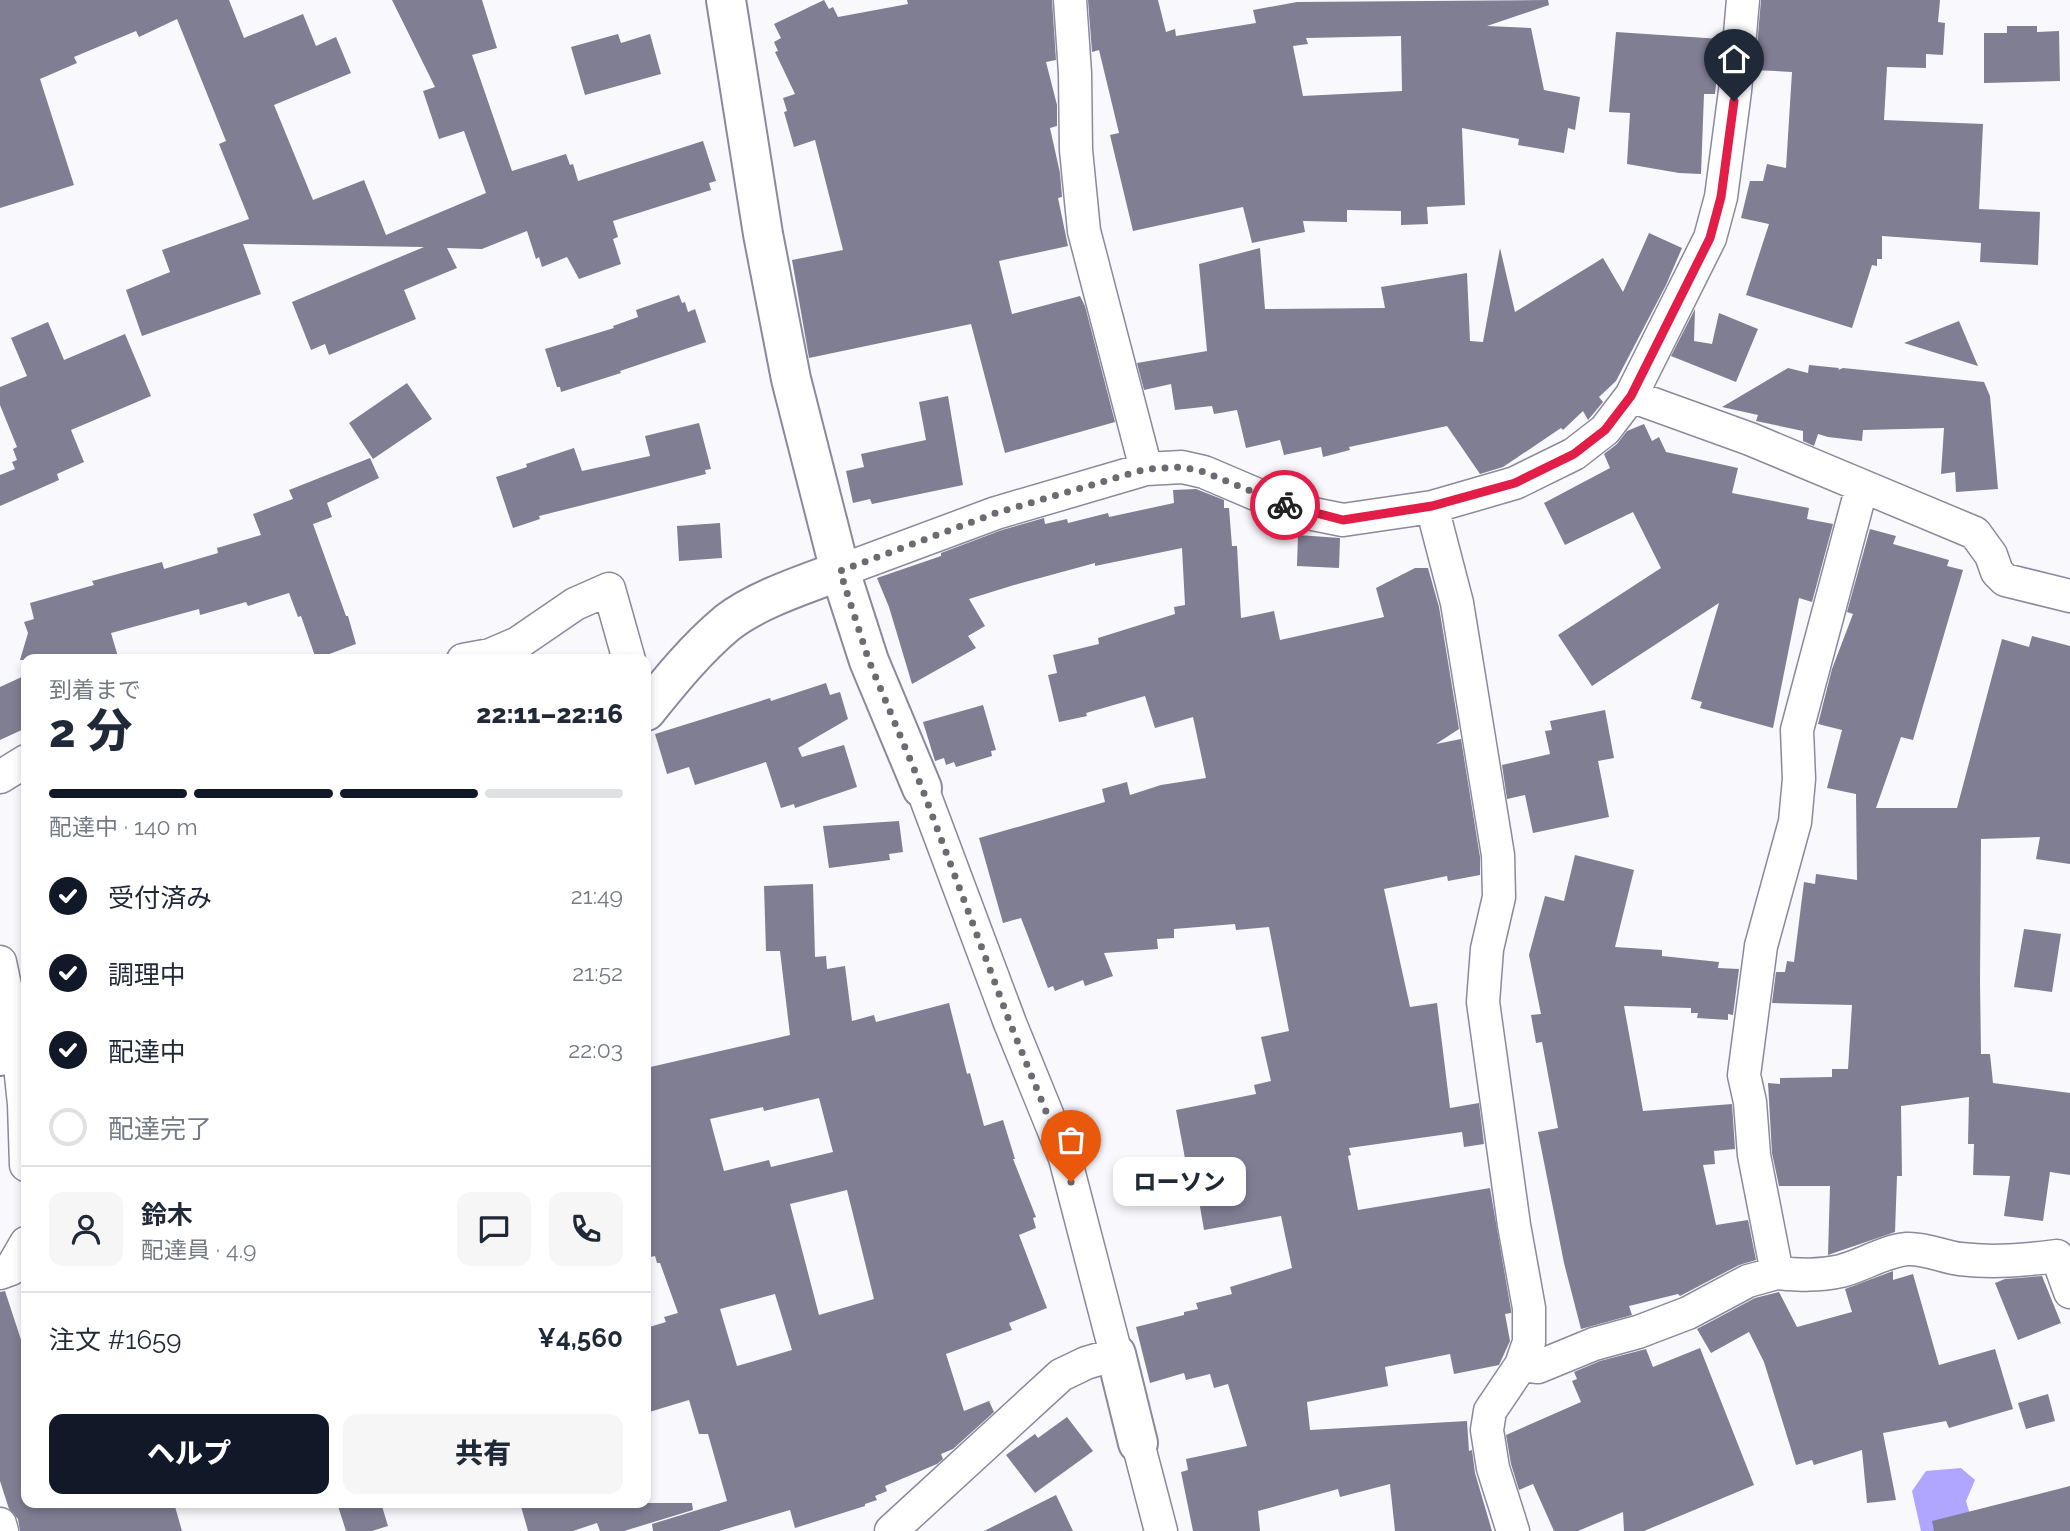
<!DOCTYPE html>
<html lang="ja">
<head>
<meta charset="utf-8">
<style>
	body { margin:0; font-family:Raleway,"Noto Sans JP",sans-serif; background:#f6f6f7; color:#1f2937; height:100vh; display:flex; flex-direction:column; font-size:26px; white-space:nowrap }
	* { box-sizing:border-box; margin:0 }
	p { font-size:23px; color:#747a83 }
	.icon { flex:none; width:38px; height:38px; fill:none; stroke:currentColor; stroke-width:2; stroke-linecap:round; stroke-linejoin:round }
	.map { position:relative; flex:1; overflow:hidden }
	.sheet { position:absolute; left:21px; top:654px; width:630px; height:854px; display:flex; flex-direction:column; background:#fff; border-radius:14px; box-shadow:0 4px 10px #0003 }
	.sheet>* { flex:none }
	.pin { position:absolute; display:grid; place-items:center; width:60px; height:60px; color:#fff; margin:-72px -30px; border-radius:50% 50% 50% 0; rotate:-45deg; box-shadow:0 0 7px #0007 }
	.pin .icon { rotate:45deg }
	.courier { position:absolute; display:grid; place-items:center; width:70px; height:70px; margin:-35px; border:5px solid #e11d48; border-radius:50%; background:#fff; color:#222; box-shadow:0 2px 9px #0007 }
	.bubble { position:absolute; height:49px; border-radius:14px; background:#fff; box-shadow:0 4px 10px #0003; font-size:23px; font-weight:800; line-height:49px; text-align:center }
	.headline em { font-style:normal; font-weight:800 }
	.headline div { display:flex; flex-direction:column-reverse }
	.headline { display:flex; align-items:center; justify-content:space-between; height:119px; padding:0 28px }
	h1 { font-size:46px; font-weight:800; line-height:52px }
	.bar { display:grid; grid-template-columns:repeat(4,1fr); gap:10px 7px; align-content:center; height:84px; padding:0 28px }
	.bar i { height:9px; border-radius:5px; background:#e0e1e3 }
	.bar .active { background:#111827 }
	.bar p { grid-column:span 4 }
	.line { display:flex; align-items:center; gap:18px; padding:0 28px; border-top:2px solid #e0e1e3 }
	.line div { flex:1 }
	.round { display:grid; place-items:center; flex:none; width:74px; height:74px; border-radius:14px; background:#f6f6f7 }
	ol { padding:0 28px; list-style:none }
	li { display:flex; align-items:center; gap:21px; height:77px }
	li p { margin-inline-start:auto }
	li .icon { padding:7px; border-radius:50%; background:#111827; color:#fff; stroke-width:4 }
	li:last-child { color:#747a83 }
	li i { width:38px; height:38px; border:4px solid #e0e1e3; border-radius:50% }
	.button { display:flex; gap:14px; margin-top:auto; padding:14px 28px }
	.button a { flex:1; height:80px; border-radius:14px; background:#111827; color:#fff; font-size:28px; font-weight:800; line-height:80px; text-align:center }
	.button a+a { background:#f6f6f7; color:#1f2937 }
	.map>svg:first-child { display:block }
	.forest { fill:#b0a6ff }
	.building { fill:#7f7e93; fill-rule:evenodd }
	.lines { fill:none; stroke-linecap:round; stroke-linejoin:round }
	.minor-casing { stroke:#8a899e; stroke-width:35 }
	.tertiary-casing { stroke:#8a899e; stroke-width:42 }
	.minor { stroke:#fff; stroke-width:32 }
	.tertiary { stroke:#fff; stroke-width:38 }
	.done { stroke:#6b6b72; stroke-width:7; stroke-dasharray:0 12.6 }
	.route { stroke:#e11d48; stroke-width:9 }
</style>
</head>
<body>
<div class="map">
<svg width="2070" height="1531" viewBox="0 0 2070 1531">
	<rect width="100%" height="100%" fill="#f8f8fd"/>
	<path class="forest" d="M1961 1468 1975 1480 1966 1501 1975 1531H1921L1912 1491 1926 1471Z"/>
	<path class="building" d="M0 0H229L244 38 303 14 316 46 336 37 351 73 274 105 313 200 364 180 386 235 486 193 464 131 439 139 423 91 435 87 392 0H482L497 48 472 55 512 171 566 154 570 165 573 164 578 181 703 141 716 181 709 183 711 190 613 221 618 237 613 239 621 264 579 279 567 257 542 267 539 257 536 259 527 231 482 249 447 248 457 268 404 290 416 319 329 355 325 344 311 350 292 302 424 247 243 244 261 294 142 336 126 290 170 272 162 250 249 219 219 144 226 141 177 19 139 37 136 31 74 57 77 63 40 79 74 185 0 208Z
		M824 0 829 9 833 7 838 17 908 4 907 0H1052L1056 60 1046 62 1057 105V126L1050 128 1060 173 1062 197 1058 198 1068 246 999 261 1012 314 1080 296 1085 306 1115 422 1005 453 971 324 809 358 792 260 843 250 815 140 794 147 784 112 787 111 783 98 795 94 775 52 778 51 774 42 781 38 774 24Z
		M1088 0H1158L1166 32 1175 29 1176 36 1256 23 1253 10 1297 2 1548 0 1549 5 1487 26 1531 28 1544 90 1580 97 1575 130 1568 128 1564 153 1518 145 1519 139 1462 128 1465 205 1427 207 1428 224 1401 225V211L1347 210V222L1303 221 1305 232 1252 243 1243 207 1133 231 1110 135 1119 133 1099 50 1092 52ZM1401 36 1402 91 1303 96 1293 46 1308 44 1306 38Z
		M1761 0H1940L1938 22 1945 23 1943 55 1926 54V68L1887 67 1884 120 1983 124 1979 209 2040 212 2038 265 1980 262 1981 243 1882 236V259H1877V266L1872 265 1852 328 1746 295 1769 224 1741 218 1750 181H1763L1767 164 1786 168 1792 72 1755 70Z
		M2007 26H2037V32L2059 31 2060 81 1984 83V33H2007Z
		M1616 32 1721 39 1715 94H1704L1701 174 1679 173 1627 164 1630 113 1609 112Z
		M618 34 621 43 650 34 661 74 585 95 571 47Z
		M1649 233 1682 248 1666 285 1616 381 1599 397 1603 402 1588 420 1583 411 1563 430 1561 428 1503 467 1480 474 1447 426 1349 447 1350 450 1323 457 1321 447 1284 455 1280 440 1246 448 1237 410 1214 414 1212 406 1175 410 1171 384 1144 390 1137 363 1207 351 1199 264 1260 248 1265 309 1385 308 1381 287 1467 273 1470 341 1483 342 1500 248 1515 312 1603 258 1623 292Z
		M679 295 682 303 685 302 688 312 695 309 706 342 620 371 621 373 561 392 560 387H557L545 349 614 328 613 326 638 317 636 310Z
		M1695 309 1694 341 1712 344 1719 313 1758 329 1736 382 1671 356Z
		M1959 321 1978 366 1904 343Z
		M48 322 64 360 125 334 151 396 71 430 84 462 57 474 59 480 0 506V475L15 469 12 462 17 460 13 449 17 447 0 405V387L27 376 11 338Z
		M1809 365 1839 368 1838 370 1843 368 1984 382 1990 396 1998 489 1956 492 1955 472 1941 474 1944 428 1863 430 1862 441 1828 437 1818 434 1814 446 1803 441V431L1756 421 1758 415 1722 407 1788 368 1808 373Z
		M407 383 432 419 373 459 349 423Z
		M948 396 963 485 872 504 870 499 853 503 846 471 864 467 861 454 926 440 919 402Z
		M699 423 711 469 705 470 706 474 539 516 540 519 513 528 496 477 527 467 526 464 574 448 582 471 650 456 645 436Z
		M1644 424 1652 441 1659 437 1666 452 1738 468 1732 493 1809 508 1807 519 1833 524 1812 602 1799 598 1773 728 1700 708 1702 702 1691 699 1719 603 1592 686 1558 635 1661 568 1633 512 1565 545 1544 503 1610 468 1604 454 1617 444 1627 431Z
		M370 458 379 478 327 503 332 517 313 524 346 616H348L356 644 316 659 301 616 298 617 289 593 248 606 246 602 200 615 199 609 111 633 119 660H20L28 633 24 622 34 619 30 603 94 585 92 581 162 562 164 569 218 553 217 548 261 535 253 514 293 499 289 490Z
		M1196 489 1224 500V508H1229L1232 546H1237L1241 618 1274 611 1280 640 1384 617 1376 588 1415 568H1428L1439 607 1459 729 1436 744 1461 739 1480 857V875L1448 881 1447 876 1384 889 1410 1007 1437 1003 1450 1108 1479 1103 1484 1144 1464 1147 1462 1132 1349 1148 1351 1155 1348 1156 1358 1210 1490 1188 1511 1310V1313L1505 1314 1510 1341 1499 1365 1454 1374 1450 1354 1385 1367 1388 1386 1307 1402 1310 1430 1467 1421 1469 1451 1472 1450 1475 1473 1492 1531H1395L1390 1484 1340 1497 1338 1489 1258 1511 1260 1531H1193L1181 1472 1188 1470 1186 1459 1247 1446 1228 1384 1214 1388 1210 1374 1186 1380 1184 1373 1150 1383 1136 1327 1184 1315V1312L1198 1309 1196 1303 1232 1294 1230 1287 1292 1268 1281 1216 1204 1230 1198 1195 1192 1196 1176 1110 1256 1094 1254 1085 1271 1081 1261 1037 1289 1031 1269 927 1236 930 1235 924 1174 929V938L1157 939 1158 949 1104 953 1113 976 1085 986 1083 980 1055 991 1053 986 1048 988 1021 918 1003 923 979 838 1105 802 1102 789 1127 782 1130 795 1161 785 1206 778 1193 717 1155 728 1145 696 1086 713 1087 716 1059 722 1048 675 1057 673 1053 655 1099 644 1098 638 1175 614 1174 607 1185 605 1182 548 1095 566V563L1014 585 969 599 985 626 968 636 976 648 912 684 889 607 877 578 941 556V553L1002 530 1044 518 1045 524 1067 519 1068 523 1108 513 1109 517 1174 503 1173 490Z
		M720 523 722 558 679 561 677 526Z
		M1870 529 1896 536 1893 544 1949 560 1947 566 1963 570 1913 740 1901 737 1876 808H1957L2002 639 2029 647 2032 636 2070 646V864L2036 859 2040 837 1981 839 1980 981 1981 1054H1990L1993 1083 2070 1093V1175L2050 1172 2043 1221 2004 1216 2010 1176 1973 1175 1974 1144H1968L1969 1097 1901 1106 1902 1176H1897L1895 1232 1828 1255 1830 1186H1779L1772 1153 1768 1083 1780 1084V1078L1832 1077V1069H1848L1852 1005 1772 1003 1776 972H1785L1787 961 1794 962 1804 882 1815 884 1816 874 1857 880 1856 794 1827 788 1842 730 1818 724 1832 669 1853 614 1847 612Z
		M1298 535 1340 538 1339 568 1297 566Z
		M26 675V728L0 740V687Z
		M826 683 830 695 840 692 848 719 798 748 802 757 844 745 857 787 795 808 794 804 781 808 766 762 695 785 689 767 667 774 655 734 770 698 771 701Z
		M983 705 996 750 991 751 992 756 956 767 954 762 946 765 944 758 935 761 923 722Z
		M1605 710 1614 758 1598 761 1609 817 1533 833 1525 795 1507 799 1502 765 1550 754 1545 731 1552 730 1550 721Z
		M899 821 903 852 889 854 890 860 829 868 823 826Z
		M1575 855 1634 870 1615 947 1662 950V956L1719 962 1718 968 1739 969 1733 1015 1728 1014V1020L1697 1018 1698 1013H1691V1008L1624 1006 1643 1111 1732 1104 1735 1149 1714 1151 1715 1164 1703 1165 1716 1225 1748 1220 1756 1260 1739 1265 1680 1296 1678 1294 1629 1306 1632 1315 1581 1329 1564 1263 1538 1132 1558 1128 1542 1042 1536 1043 1531 1015 1541 1014 1529 955 1545 896 1564 901Z
		M813 884 815 957 826 956 827 969 845 966 852 1021 874 1015 876 1022 949 1003 967 1074 970 1073 984 1126 1003 1120 1015 1159H1013L1036 1217 1033 1218 1036 1228 1019 1235 1047 1308 1009 1323 1012 1330 946 1354 964 1411 989 1401 994 1412 953 1449 941 1454 943 1459 937 1464 885 1486 887 1491 875 1496 877 1500 865 1504V1506L795 1528 790 1510 719 1531H653L652 1524 727 1501 708 1434H699L689 1400 646 1413V1328L666 1322 664 1317 678 1313 660 1263H657L655 1256 646 1258V1068L790 1035 780 951H766L764 886ZM819 1098 833 1152 771 1167 769 1160 724 1171 710 1119 763 1107 764 1111ZM847 1190 874 1299 819 1315 790 1204ZM775 1294 792 1350 737 1366 720 1309Z
		M2024 929 2061 934 2052 992 2014 987Z
		M1893 1271V1280L1913 1274 1939 1365 1995 1349 2013 1409 1949 1428 1946 1421 1883 1433 1896 1500 1867 1503 1862 1450 1814 1465 1812 1460 1796 1465 1764 1362 1749 1332 1711 1353 1697 1329 1755 1298 1779 1292 1797 1327 1852 1312 1845 1289Z
		M2042 1276 2061 1323 2018 1340 1995 1283 2005 1279Z
		M5 1291 26 1355V1503H174L182 1531H20L18 1519 9 1509 0 1481V1292Z
		M1700 1348 1754 1485 1644 1531H1624L1623 1512 1578 1531H1554L1533 1484 1519 1490 1511 1464 1506 1435 1581 1402 1572 1381 1577 1379 1574 1372 1600 1361 1646 1349 1653 1367Z
		M2048 1394 2055 1421 2026 1429 2018 1403Z
		M1067 1417 1093 1451 1035 1493 1006 1455 1035 1434 1038 1438Z
		M2070 1486V1531H1934L1932 1521Z
		M1056 1495 1073 1531H984Z
		M337 1503H381L388 1526 372 1531H346Z
		M520 1503H692L693 1510 624 1531H600L597 1523 573 1531H528Z"/>
	<g class="lines">
		<defs>
			<path id="minor" d="M1070 0 1075 73 1076 150 1084 231 1146 469
				M1631 396 1750 439 1975 533 1991 555 1997 572 2005 580 2070 596
				M1432 507 1457 603 1498 855 1499 897 1487 949 1483 1002 1514 1225 1529 1308V1342L1521 1365 1490 1411 1487 1430 1493 1468 1513 1531
				M840 571 996 513 1146 469 1182 467 1204 472 1265 498 1313 514 1343 520 1432 507 1515 483 1574 454 1605 430 1631 396 1710 238 1721 197 1735 91 1743 0
				M463 660 490 655 518 643 575 604 609 589 629 660
				M0 777 26 761
				M0 962 18 1047 24 1104 26 1165
				M0 1273 11 1269 26 1243
				M1777 1273C1799 1275 1819 1276 1841 1271 1864 1265 1884 1251 1907 1249 1926 1248 1943 1257 1960 1259 1993 1263 2025 1260 2057 1256L2070 1292
				M1521 1365 1538 1367 1594 1344 1638 1332 1688 1313 1748 1281 1777 1273 1754 1155 1750 1102 1744 1075 1761 946 1795 822 1799 779 1797 730 1862 486
				M1138 1443 1161 1531
				M0 1524 2 1531
				M891 1531 1061 1375 1086 1363 1116 1354 1065 1158 1010 1023 922 788"/>
			<path id="tertiary" d="M726 0 763 234 791 379 840 571 869 661 922 788
				M646 711C671 680 696 649 727 623 756 600 805 584 840 571
				M0 1056 26 1043
				M1116 1354 1138 1443"/>
		</defs>
		<use href="#minor" class="minor-casing"/>
		<use href="#tertiary" class="tertiary-casing"/>
		<use href="#minor" class="minor"/>
		<use href="#tertiary" class="tertiary"/>
	</g>
	<g class="lines">
		<path class="done" d="M1071 1182 1065 1158 1010 1023 922 788 869 661 840 571 996 513 1146 469 1182 467 1204 472 1285 505"/>
		<path class="route" d="M1285 505 1343 520 1432 506 1515 483 1574 454 1605 430 1631 396 1710 238 1721 197 1734 101"/>
	</g>
</svg>
<div class="pin" style="left:1071px;top:1182px;background:#ea580c"><svg class="icon" aria-label="bag" viewBox="0 0 24 24"><path d="M5 8h14l-1 12H6zM9 8a3 3 0 0 1 6 0"/></svg></div>
<div class="pin" style="left:1734px;top:101px;background:#1f2937"><svg class="icon" aria-label="home" viewBox="0 0 24 24"><path d="M3 11l9-7 9 7M6 9v11h12V9"/></svg></div>
<div class="courier" style="left:1285px;top:505px"><svg class="icon" aria-label="bike" viewBox="0 0 24 24"><circle cx="6" cy="16" r="4"/><circle cx="18" cy="16" r="4"/><path d="M6 16l4-8h5l3 8M10 8l3 8H6M13 5h3"/></svg></div>
<div class="bubble" style="left:1113px;top:1157px;width:133px">ローソン</div>
<section class="sheet">
<div class="headline"><div><h1>2 分</h1><p>到着まで</p></div><em>22:11–22:16</em></div>
<div class="bar"><i class="active"></i><i class="active"></i><i class="active"></i><i></i><p>配達中 · 140 m</p></div>
<ol>
<li><svg class="icon" aria-label="check" viewBox="0 0 24 24"><path d="M5 12l5 5 9-10"/></svg>受付済み<p>21:49</p></li>
<li><svg class="icon" aria-label="check" viewBox="0 0 24 24"><path d="M5 12l5 5 9-10"/></svg>調理中<p>21:52</p></li>
<li><svg class="icon" aria-label="check" viewBox="0 0 24 24"><path d="M5 12l5 5 9-10"/></svg>配達中<p>22:03</p></li>
<li><i></i>配達完了</li>
</ol>
<div class="line" style="height:126px"><a class="round"><svg class="icon" aria-label="person" viewBox="0 0 24 24"><circle cx="12" cy="8" r="4"/><path d="M4 21q1-7 8-7t8 7"/></svg></a><div><b>鈴木</b><p>配達員 · 4.9</p></div><a class="round"><svg class="icon" aria-label="chat" viewBox="0 0 24 24"><path d="M4 5h16v11H9l-5 4z"/></svg></a><a class="round"><svg class="icon" aria-label="phone" viewBox="0 0 24 24"><path d="M5 4h4l2 5-3 2q2 4 5 5l2-3 5 2v4C11 20 4 13 5 4z"/></svg></a></div>
<div class="line" style="height:91px"><div>注文 #1659</div><b>¥4,560</b></div>
<div class="button"><a>ヘルプ</a><a>共有</a></div>
</section>
</div>
</body>
</html>
